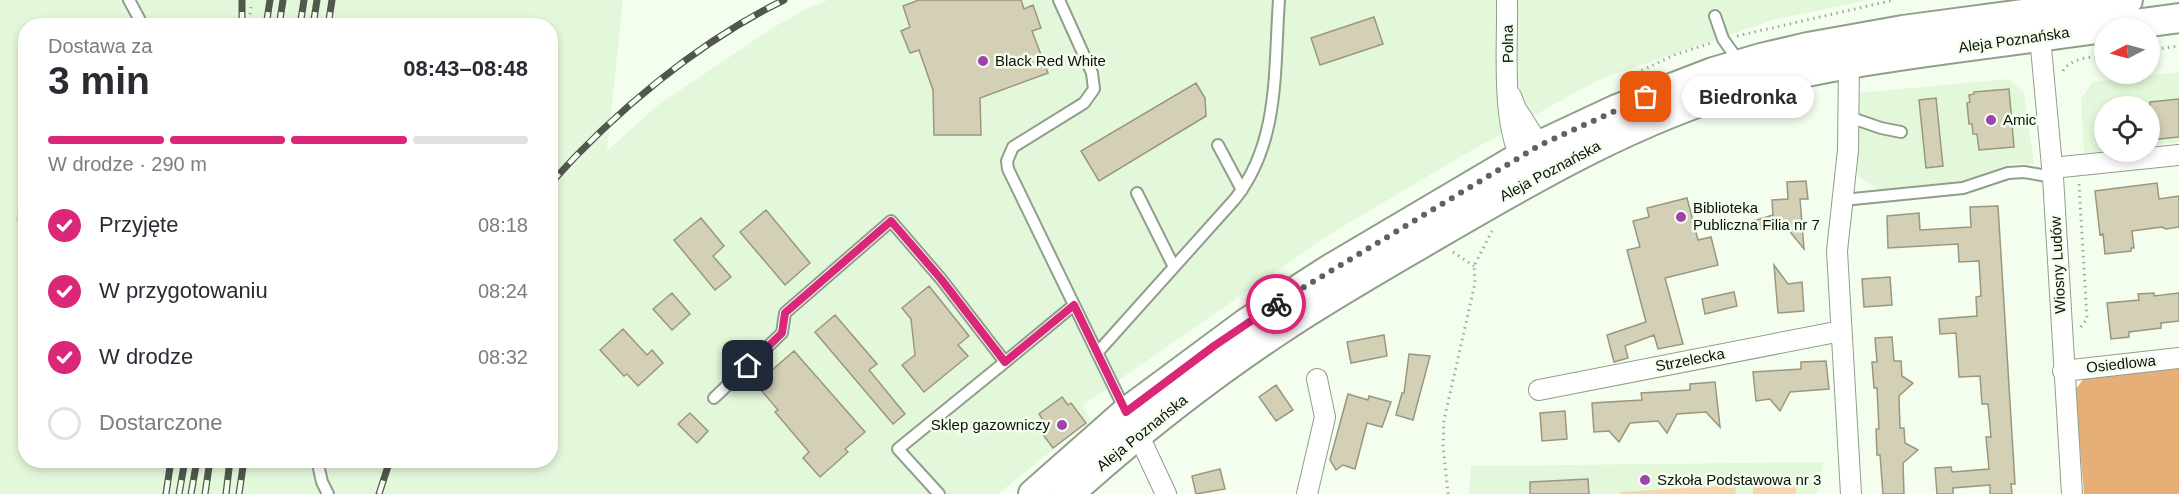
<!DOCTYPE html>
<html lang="pl">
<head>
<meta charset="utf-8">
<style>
	body { margin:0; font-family:Arial,sans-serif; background:#f2f2f3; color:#2b2b33; height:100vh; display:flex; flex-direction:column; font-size:22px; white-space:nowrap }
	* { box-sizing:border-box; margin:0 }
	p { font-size:20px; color:#7c7c81 }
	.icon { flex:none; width:33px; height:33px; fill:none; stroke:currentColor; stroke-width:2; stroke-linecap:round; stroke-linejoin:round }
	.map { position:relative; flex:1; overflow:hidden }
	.side { position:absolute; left:18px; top:18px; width:540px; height:450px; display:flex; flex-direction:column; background:#fff; border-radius:24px; box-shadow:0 3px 9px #0003 }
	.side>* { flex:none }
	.needle { width:39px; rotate:264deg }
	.controls { position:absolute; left:2094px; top:18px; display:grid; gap:12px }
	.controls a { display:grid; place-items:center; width:66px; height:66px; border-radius:50%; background:#fff; box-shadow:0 3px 9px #0003; font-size:30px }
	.pin { position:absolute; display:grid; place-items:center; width:51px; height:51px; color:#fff; margin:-26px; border-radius:12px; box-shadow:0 3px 9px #0006 }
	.courier { position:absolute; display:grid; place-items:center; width:60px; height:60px; margin:-30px; border:4px solid #db2777; border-radius:50%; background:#fff; color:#222; box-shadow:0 2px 8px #0007 }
	.bubble { position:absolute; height:42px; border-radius:21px; background:#fff; box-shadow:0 3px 9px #0003; font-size:20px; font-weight:800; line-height:42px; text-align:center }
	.overview em { font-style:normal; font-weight:800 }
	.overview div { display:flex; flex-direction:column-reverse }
	.overview { display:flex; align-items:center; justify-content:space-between; height:102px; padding:0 30px }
	h1 { font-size:39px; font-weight:800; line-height:45px }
	.bar { display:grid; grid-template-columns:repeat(4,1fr); gap:9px 6px; align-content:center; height:72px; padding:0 30px }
	.bar i { height:8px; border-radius:4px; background:#e1e1e2 }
	.bar .current { background:#db2777 }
	.bar p { grid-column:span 4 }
	ol { padding:0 30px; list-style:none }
	li { display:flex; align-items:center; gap:18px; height:66px }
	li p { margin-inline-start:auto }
	li .icon { padding:6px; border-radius:50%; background:#db2777; color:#fff; stroke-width:4 }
	li:last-child { color:#7c7c81 }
	li i { width:33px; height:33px; border:3px solid #e1e1e2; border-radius:50% }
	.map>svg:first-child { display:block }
	.built { fill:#e3f8da; fill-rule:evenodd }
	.green { fill:#fbd4ad }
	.forest { fill:#e6af77 }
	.building { fill:#d3d0b6; stroke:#9a977d; stroke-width:1.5 }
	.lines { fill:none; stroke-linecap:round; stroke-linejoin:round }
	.service-casing { stroke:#909f89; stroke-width:14 }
	.minor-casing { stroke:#909f89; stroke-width:22 }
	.secondary-casing { stroke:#909f89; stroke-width:32 }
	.path { stroke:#a0a99c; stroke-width:3; stroke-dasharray:1.5 4.5; stroke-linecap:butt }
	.service { stroke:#fff; stroke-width:10 }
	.minor { stroke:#fff; stroke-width:20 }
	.secondary { stroke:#fff; stroke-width:28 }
	.rail-casing { stroke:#50574d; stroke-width:7 }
	.rail { stroke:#f4feef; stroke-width:4.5; stroke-dasharray:14; stroke-linecap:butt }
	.done { stroke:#5d645a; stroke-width:6; stroke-dasharray:0 10.8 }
	.route { stroke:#db2777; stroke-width:8 }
	.poi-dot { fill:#9f42ac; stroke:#f4feef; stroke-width:2 }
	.labels { text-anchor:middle; stroke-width:5; stroke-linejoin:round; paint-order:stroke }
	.street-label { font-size:15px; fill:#0c1109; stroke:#f4feef }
	.poi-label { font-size:15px; fill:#0c1109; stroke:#f4feef; text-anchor:start }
</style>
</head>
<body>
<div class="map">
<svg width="2179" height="494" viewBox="0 0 2179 494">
	<rect width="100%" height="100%" fill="#f4feef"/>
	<path class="built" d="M0 0H623L607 151 658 105 774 27 806 9 828 0H1868L1773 20 1600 79 1467 153 1327 236 1083 405 1091 419 998 494H0ZM26 26H550V460H26Z
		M2179 72V142L2150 146V106H2104V151L2084 153 2081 98 2093 82Z
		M2009 79 2024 92 2034 164H2010L1959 182 1878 190 1853 172 1858 93Z
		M1823 462 1817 494H1469L1471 466Z"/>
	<path class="green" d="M25 136V219L16 222Z
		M1795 483 1796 494H1753V486Z
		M1735 485 1736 494H1620V492Z"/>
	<path class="forest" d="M2179 366V494H2084L2075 390 2085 377Z"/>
	<path class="building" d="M919 0H1021L1024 9 1033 5 1041 28 1032 31 1048 73 980 98 981 135H934L933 90 919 50 910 53 901 31 910 27 903 6Z
		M1374 17 1383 44 1320 65 1311 38Z
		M1196 83 1205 98 1206 116 1099 181 1081 151Z
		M2009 89 2014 147 1979 150 1977 134H1973L1972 124H1969L1967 103 1970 102 1969 95 1974 94V92Z
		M1936 98 1943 166 1926 168 1919 100Z
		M2179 99V137L2150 140V102Z
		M1806 181 1808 199H1800L1804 249 1787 228 1741 230 1740 225 1773 215 1772 200 1788 199 1787 182Z
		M2157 183 2159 199 2179 196V227L2166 229 2162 227 2132 231 2134 248H2131V251L2105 254 2103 234 2100 235 2095 191Z
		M1687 198 1698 240 1711 237 1718 265 1665 278 1683 344 1658 349 1654 335 1625 346 1628 358 1614 362 1607 335 1646 322 1627 250 1640 247 1633 221 1649 217 1647 208Z
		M1998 206 2015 484H2011L2012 494H1990V485L1953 488V494H1937L1935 468 1951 467 1952 472 1989 469 1986 437H1991L1988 404H1982L1980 376 1959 377 1956 333 1940 334 1939 319 1977 316 1976 297 1981 296 1979 261 1959 262 1958 244 1888 248 1887 216 1919 213 1920 230 1971 227 1970 207Z
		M766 210 810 263 785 285 740 232Z
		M701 218 724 246 713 256 731 277 715 290 674 240Z
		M1774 265 1788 284 1802 282 1804 311 1778 313Z
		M1890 277 1892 305 1864 307 1862 279Z
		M929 286 969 336 958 345 968 356 924 392 902 365 915 355 911 319 902 308Z
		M1734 292 1737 306 1705 314 1702 299Z
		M672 293 690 314 672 330 653 309Z
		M2154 293V296L2179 293V321L2161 323V328L2129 332V337L2111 339 2107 303 2139 300 2138 294Z
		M835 315 877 364 869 370 905 414 893 424 815 332Z
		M623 329 647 355 652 350 663 363 638 386 627 374 624 376 600 350Z
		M1384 335 1387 356 1351 363 1347 342Z
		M1892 337 1894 361H1901L1902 376 1913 383 1899 396 1900 428H1904L1905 443 1918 450 1903 463 1904 494H1883L1880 455H1877L1876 429H1879L1877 388H1874L1872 362H1877L1875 338Z
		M794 351 865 432 845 449 848 452 820 477 803 458 809 452 775 412 778 410 756 384Z
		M1409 354 1430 356 1413 420 1396 415 1402 393H1404Z
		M1826 361 1829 389 1790 392 1780 411 1770 399 1756 401 1753 372 1801 369V362Z
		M1715 382 1720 427 1706 412 1677 414 1667 433 1658 421 1630 423 1619 442 1609 431 1594 432 1592 403 1642 400 1641 393 1690 390V384Z
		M1276 385 1293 410 1276 421 1259 397Z
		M1348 394 1368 400 1369 396 1391 402 1382 427 1367 423 1355 469 1343 465 1336 470 1330 460Z
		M1062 397 1068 405 1071 403 1086 423 1053 448 1038 428 1045 423 1039 414Z
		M1565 411 1567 439 1542 441 1540 413Z
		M690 413 708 431 697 443 678 424Z
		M1220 469 1225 489 1196 494 1192 476Z
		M1588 479 1589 494H1530V482Z"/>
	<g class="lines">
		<defs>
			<path id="service" d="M129 0 143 26
				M1059 0 1092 73 1094 89 1084 103 1013 147 1007 161 1008 169 1126 412
				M1715 16 1723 39 1740 63
				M1849 117 1881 128 1901 132
				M1218 145 1242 190
				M1137 193 1174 267
				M1843 200 1963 188 2008 173 2024 172 2053 177
				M1097 353 1235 199C1280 142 1274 69 1279 0
				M714 398 782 333 785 313 891 221 941 279 1005 362 1074 305
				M317 460 322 482 328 494
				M939 494 898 449 1005 362"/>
			<path id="minor" d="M1507 0C1508 53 1500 122 1525 168
				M2040 37 2053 177 2072 494
				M1849 63 1848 150 1837 251 1851 494
				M1511 96 1516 109 1546 156
				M2052 168 2179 155
				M2063 371 2179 358
				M1539 390 1841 331
				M1138 434 1166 494
				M1307 494 1325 417 1317 379"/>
			<path id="secondary" d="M1033 494 1126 412 1246 323 1330 269 1540 145 1617 109 1713 72 1761 58 1808 47 1903 30 2128 0
				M1069 494C1137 433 1208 377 1284 327 1334 294 1387 264 1438 234 1537 176 1634 120 1745 87 1817 67 1890 57 1964 47 2036 37 2107 28 2179 18"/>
		</defs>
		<use href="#service" class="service-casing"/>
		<use href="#minor" class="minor-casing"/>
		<use href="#secondary" class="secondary-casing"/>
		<path class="path" d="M248 26 251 7
			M1737 36 1894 0
			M2150 50 2179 46
			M2063 71C2070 58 2091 57 2104 56
			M1620 81 1674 55 1711 43
			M2079 184 2087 319 2080 328
			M1453 252 1474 266
			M1448 494 1443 445 1444 420 1475 283 1474 266 1492 231"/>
		<use href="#service" class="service"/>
		<use href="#minor" class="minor"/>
		<use href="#secondary" class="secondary"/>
		<defs>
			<path id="rail" d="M242 26V0
				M266 26 270 0
				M279 26 283 0
				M300 26 304 0
				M313 26 317 0
				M328 26 332 0
				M550 184C613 113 698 42 784 0
				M166 494 171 460
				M179 494 185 460
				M191 494 197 460
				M205 494 210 460
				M226 494 230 460
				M239 494 244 460
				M379 494 390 460"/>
		</defs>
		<use href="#rail" class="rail-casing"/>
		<use href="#rail" class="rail"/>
	</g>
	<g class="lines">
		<path class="done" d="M1276 304 1540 145 1646 97"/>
		<path class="route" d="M748 366 782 333 785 313 891 221 941 279 1005 362 1074 305 1126 412 1214 346 1276 304"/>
	</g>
	<g class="poi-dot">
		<circle cx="983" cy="61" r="6"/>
		<circle cx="1991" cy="120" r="6"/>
		<circle cx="1681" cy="217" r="6"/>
		<circle cx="1062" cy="425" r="6"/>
		<circle cx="1645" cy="480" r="6"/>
	</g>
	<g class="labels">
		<g class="street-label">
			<text transform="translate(2014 40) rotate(-8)" y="5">Aleja Poznańska</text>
			<text transform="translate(1508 44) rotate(-91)" y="5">Polna</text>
			<text transform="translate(1550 171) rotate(-28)" y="5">Aleja Poznańska</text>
			<text transform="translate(2058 265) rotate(-93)" y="5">Wiosny Ludów</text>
			<text transform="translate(1690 360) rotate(-11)" y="5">Strzelecka</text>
			<text transform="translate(2121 364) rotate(-6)" y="5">Osiedlowa</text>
			<text transform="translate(1142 433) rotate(-39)" y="5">Aleja Poznańska</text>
		</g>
		<g class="poi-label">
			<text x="995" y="66">Black Red White</text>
			<text x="2003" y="125">Amic</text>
			<text x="1693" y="213">Biblioteka<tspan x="1693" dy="17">Publiczna Filia nr 7</tspan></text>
			<text x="1050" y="430" text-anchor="end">Sklep gazowniczy</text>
			<text x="1657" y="485">Szkoła Podstawowa nr 3</text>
		</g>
	</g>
</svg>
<div class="controls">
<a><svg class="needle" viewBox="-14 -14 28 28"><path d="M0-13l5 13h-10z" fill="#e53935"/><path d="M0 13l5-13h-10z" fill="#7c7c81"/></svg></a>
<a><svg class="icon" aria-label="locate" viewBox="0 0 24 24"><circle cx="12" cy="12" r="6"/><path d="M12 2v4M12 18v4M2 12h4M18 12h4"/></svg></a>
</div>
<div class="pin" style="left:1646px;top:97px;background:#ea580c"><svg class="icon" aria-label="bag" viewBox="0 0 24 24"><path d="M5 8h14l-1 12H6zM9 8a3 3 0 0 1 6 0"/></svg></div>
<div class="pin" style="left:748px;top:366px;background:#1f2937"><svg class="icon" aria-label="home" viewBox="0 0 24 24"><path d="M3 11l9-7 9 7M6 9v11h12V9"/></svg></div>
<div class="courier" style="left:1276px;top:304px"><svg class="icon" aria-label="bike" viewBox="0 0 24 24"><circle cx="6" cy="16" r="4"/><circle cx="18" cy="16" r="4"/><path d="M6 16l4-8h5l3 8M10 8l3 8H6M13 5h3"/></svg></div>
<div class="bubble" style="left:1682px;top:76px;width:132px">Biedronka</div>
<section class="side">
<div class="overview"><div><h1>3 min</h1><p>Dostawa za</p></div><em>08:43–08:48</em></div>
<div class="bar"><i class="current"></i><i class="current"></i><i class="current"></i><i></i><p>W drodze · 290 m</p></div>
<ol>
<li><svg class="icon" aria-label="check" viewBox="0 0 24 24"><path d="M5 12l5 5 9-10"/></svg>Przyjęte<p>08:18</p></li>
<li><svg class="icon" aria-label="check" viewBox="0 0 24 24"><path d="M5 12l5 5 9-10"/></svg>W przygotowaniu<p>08:24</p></li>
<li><svg class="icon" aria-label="check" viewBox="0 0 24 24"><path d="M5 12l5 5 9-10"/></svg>W drodze<p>08:32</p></li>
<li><i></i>Dostarczone</li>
</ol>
</section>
</div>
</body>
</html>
